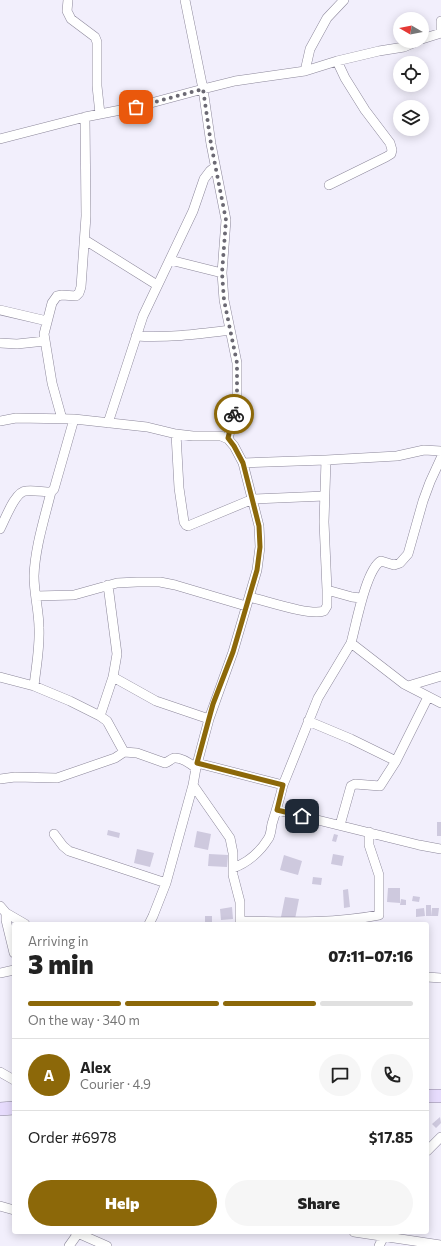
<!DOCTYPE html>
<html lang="en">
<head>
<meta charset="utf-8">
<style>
	body { margin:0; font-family:Commissioner,sans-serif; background:#f6f6f6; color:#222; height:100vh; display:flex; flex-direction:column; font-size:15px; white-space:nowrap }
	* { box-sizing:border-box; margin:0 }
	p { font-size:13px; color:#767676 }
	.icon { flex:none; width:22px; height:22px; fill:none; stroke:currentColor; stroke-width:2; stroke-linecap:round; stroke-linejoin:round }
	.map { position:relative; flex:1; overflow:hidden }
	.side { position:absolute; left:12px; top:922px; width:417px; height:312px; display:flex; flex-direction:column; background:#fff; border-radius:4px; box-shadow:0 2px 10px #0003 }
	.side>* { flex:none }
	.needle { width:26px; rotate:279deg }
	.buttons { position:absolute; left:393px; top:12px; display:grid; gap:8px }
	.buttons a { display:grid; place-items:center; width:36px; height:36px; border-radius:50%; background:#fff; box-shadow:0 2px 10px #0003; font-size:20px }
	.pin { position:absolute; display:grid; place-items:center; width:34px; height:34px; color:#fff; margin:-17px; border-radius:8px; box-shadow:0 2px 6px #0006 }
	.courier { position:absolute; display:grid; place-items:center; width:40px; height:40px; margin:-20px; border:3px solid #8c6809; border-radius:50%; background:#fff; color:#222; box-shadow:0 1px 5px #0007 }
	.headline em { font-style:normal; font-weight:800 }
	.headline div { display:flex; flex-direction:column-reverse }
	.headline { display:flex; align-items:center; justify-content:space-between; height:68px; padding:0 16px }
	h1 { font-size:26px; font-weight:800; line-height:30px }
	.bar { display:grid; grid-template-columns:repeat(4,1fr); gap:6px 4px; align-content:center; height:48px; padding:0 16px }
	.bar i { height:5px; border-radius:3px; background:#e0e0e0 }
	.bar .active { background:#8c6809 }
	.bar p { grid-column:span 4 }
	.line { display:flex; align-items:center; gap:10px; padding:0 16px; border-top:1px solid #e0e0e0 }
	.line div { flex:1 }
	.round { display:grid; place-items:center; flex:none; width:42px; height:42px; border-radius:21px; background:#f6f6f6 }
	.action { display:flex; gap:8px; margin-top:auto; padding:8px 16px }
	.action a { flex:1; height:46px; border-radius:24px; background:#8c6809; color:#fff; font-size:16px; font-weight:800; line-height:46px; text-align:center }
	.action a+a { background:#f6f6f6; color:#222 }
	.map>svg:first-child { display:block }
	.building { fill:#cec9de }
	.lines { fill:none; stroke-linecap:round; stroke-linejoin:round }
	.street-casing { stroke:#8c879a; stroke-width:10 }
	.secondary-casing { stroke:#8c879a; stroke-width:14 }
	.street { stroke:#fff; stroke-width:9 }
	.secondary { stroke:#e7dcfd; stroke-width:13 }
	.done { stroke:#6b6973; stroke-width:4; stroke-dasharray:0 7.2 }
	.route { stroke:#8c6809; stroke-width:5 }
</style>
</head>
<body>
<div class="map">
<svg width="441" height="1246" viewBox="0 0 441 1246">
	<rect width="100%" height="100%" fill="#f2effc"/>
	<path class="building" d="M437 822H441V836H437Z
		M108 830 120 833 119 838 107 835Z
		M197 831 211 834 208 850 194 847Z
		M334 834 338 835 336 842 332 841Z
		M137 849 154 853 150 867 134 863Z
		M209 854 228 855 227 867 208 866Z
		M333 854 344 856 342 866 331 864Z
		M284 855 302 861 298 875 280 870Z
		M313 877 322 878 321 885 312 884Z
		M388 888H400V903L387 902Z
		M348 889 350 907 344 908 343 890Z
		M413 896 420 897 419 902 412 901Z
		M285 897 299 899 295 919 281 917Z
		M401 899 406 900V905H400Z
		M426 905H431V916H426Z
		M232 907 233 919 221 920 220 909Z
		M424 908 425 916 416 917V909Z
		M432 908H439L438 916H431Z
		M205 916H212V923H205Z
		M440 1117 441 1123 436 1128 432 1124Z"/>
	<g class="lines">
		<defs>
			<path id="street" d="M68 0 67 11 71 19 95 37 97 42V86L100 114
				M185 0 203 89 211 144 226 220 222 273 224 300 237 363V404L228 439
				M441 33V21
				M422 39 441 33
				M305 71 310 49 327 18 344 0
				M0 139 85 117 136 107 203 89 235 81 305 71 337 61 379 51 404 47 418 41
				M329 185 386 157 391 154 392 150 390 143 365 110 345 78 337 61
				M85 240 157 285
				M170 260 222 273
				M0 310 47 321
				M136 336C168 338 198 334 230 330
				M0 343 17 344 45 341
				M62 419 52 383 44 334 52 303 57 296 62 295 76 296 79 293 81 287 86 216 85 117
				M0 421 16 418 74 419 147 427 176 434 193 436H221L228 439 234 446 243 463 259 526 260 547 257 570 233 652 209 719 196 768 193 785 166 883 153 916 149 924
				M108 423 143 316 193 211 204 179 210 171 215 167
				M176 434 179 488 184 522 186 525 188 526 253 499 325 496
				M441 458 430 482 423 501 408 554 400 563 394 565 381 561C366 569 356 625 351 643L404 684 441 703
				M243 463 326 460 397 456 424 450 441 451
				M0 529C5 520 15 491 26 491 34 490 43 492 51 492L54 489 74 419
				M327 590 352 597 361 598
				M36 596 74 595 117 583 137 582H160L175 585 246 606
				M249 597C267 601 309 616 324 611L327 606V590L324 522 326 460
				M0 677 34 686 70 701 100 716 107 721 124 752 115 758 57 778 15 777 0 779
				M113 677 156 701 209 719
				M34 686C36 667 40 648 39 628 39 611 34 594 34 576 35 548 44 520 51 492
				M408 686 441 676
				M100 716 113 677 117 654 108 585
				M308 721 351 739 396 761
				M124 752 137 753 165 763C168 762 171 759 174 758 181 757 191 764 196 768
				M197 763 283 785C280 798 276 811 272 824 271 829 271 835 268 839 260 852 247 863 233 868
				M193 785 230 838 233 853V875L240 902V924
				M283 785 318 698 351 643
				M277 810 419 845 441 849
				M340 825 351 786 355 784 380 786 396 761 428 697
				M54 834 63 846 69 851 166 883
				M0 906 6 913 25 924
				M6 913V920L14 953
				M241 921C286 922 334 924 379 915V875L369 845V832
				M0 973 14 970
				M427 977 441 978
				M0 1072 14 1080
				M427 1151 441 1137
				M0 1206 14 1210
				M75 1232 107 1246
				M354 1232 441 1245
				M69 1246 79 1232
				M379 1246 386 1232"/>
			<path id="secondary" d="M427 1096H441
				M0 1109 14 1108"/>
		</defs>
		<use href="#street" class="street-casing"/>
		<use href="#secondary" class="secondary-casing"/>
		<use href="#street" class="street"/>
		<use href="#secondary" class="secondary"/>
	</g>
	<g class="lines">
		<path class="done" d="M136 107 203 89 211 144 226 220 222 273 224 300 237 363V404L234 414"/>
		<path class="route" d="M234 414 228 438 234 446 243 463 259 526 260 547 257 570 233 652 213 704 197 763 283 785 277 810 302 816"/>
	</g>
</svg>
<div class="buttons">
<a><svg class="needle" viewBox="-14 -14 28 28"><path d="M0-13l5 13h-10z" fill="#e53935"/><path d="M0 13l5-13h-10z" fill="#767676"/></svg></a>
<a><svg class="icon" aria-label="locate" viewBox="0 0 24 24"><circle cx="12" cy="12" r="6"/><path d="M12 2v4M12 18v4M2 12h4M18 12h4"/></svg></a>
<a><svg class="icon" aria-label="layers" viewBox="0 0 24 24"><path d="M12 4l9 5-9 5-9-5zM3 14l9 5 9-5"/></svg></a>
</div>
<div class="pin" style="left:136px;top:107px;background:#ea580c"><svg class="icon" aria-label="bag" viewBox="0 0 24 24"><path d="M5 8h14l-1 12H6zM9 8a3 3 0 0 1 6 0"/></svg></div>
<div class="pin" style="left:302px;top:816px;background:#1f2937"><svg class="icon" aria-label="home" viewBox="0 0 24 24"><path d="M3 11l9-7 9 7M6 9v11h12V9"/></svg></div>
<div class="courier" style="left:234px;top:414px"><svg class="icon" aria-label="bike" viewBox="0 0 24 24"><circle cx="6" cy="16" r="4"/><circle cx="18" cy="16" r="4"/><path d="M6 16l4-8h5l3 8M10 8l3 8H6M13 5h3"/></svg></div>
<section class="side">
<div class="headline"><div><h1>3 min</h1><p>Arriving in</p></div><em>07:11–07:16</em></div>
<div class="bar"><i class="active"></i><i class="active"></i><i class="active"></i><i></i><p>On the way · 340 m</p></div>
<div class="line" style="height:72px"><b class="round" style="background:#8c6809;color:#fff">A</b><div><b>Alex</b><p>Courier · 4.9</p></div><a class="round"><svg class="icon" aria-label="chat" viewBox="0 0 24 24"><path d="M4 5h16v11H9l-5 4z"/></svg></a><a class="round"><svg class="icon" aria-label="phone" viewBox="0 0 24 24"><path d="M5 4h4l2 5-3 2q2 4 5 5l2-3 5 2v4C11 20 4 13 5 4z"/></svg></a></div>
<div class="line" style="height:52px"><div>Order #6978</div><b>$17.85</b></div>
<div class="action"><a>Help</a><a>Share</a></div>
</section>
</div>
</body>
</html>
